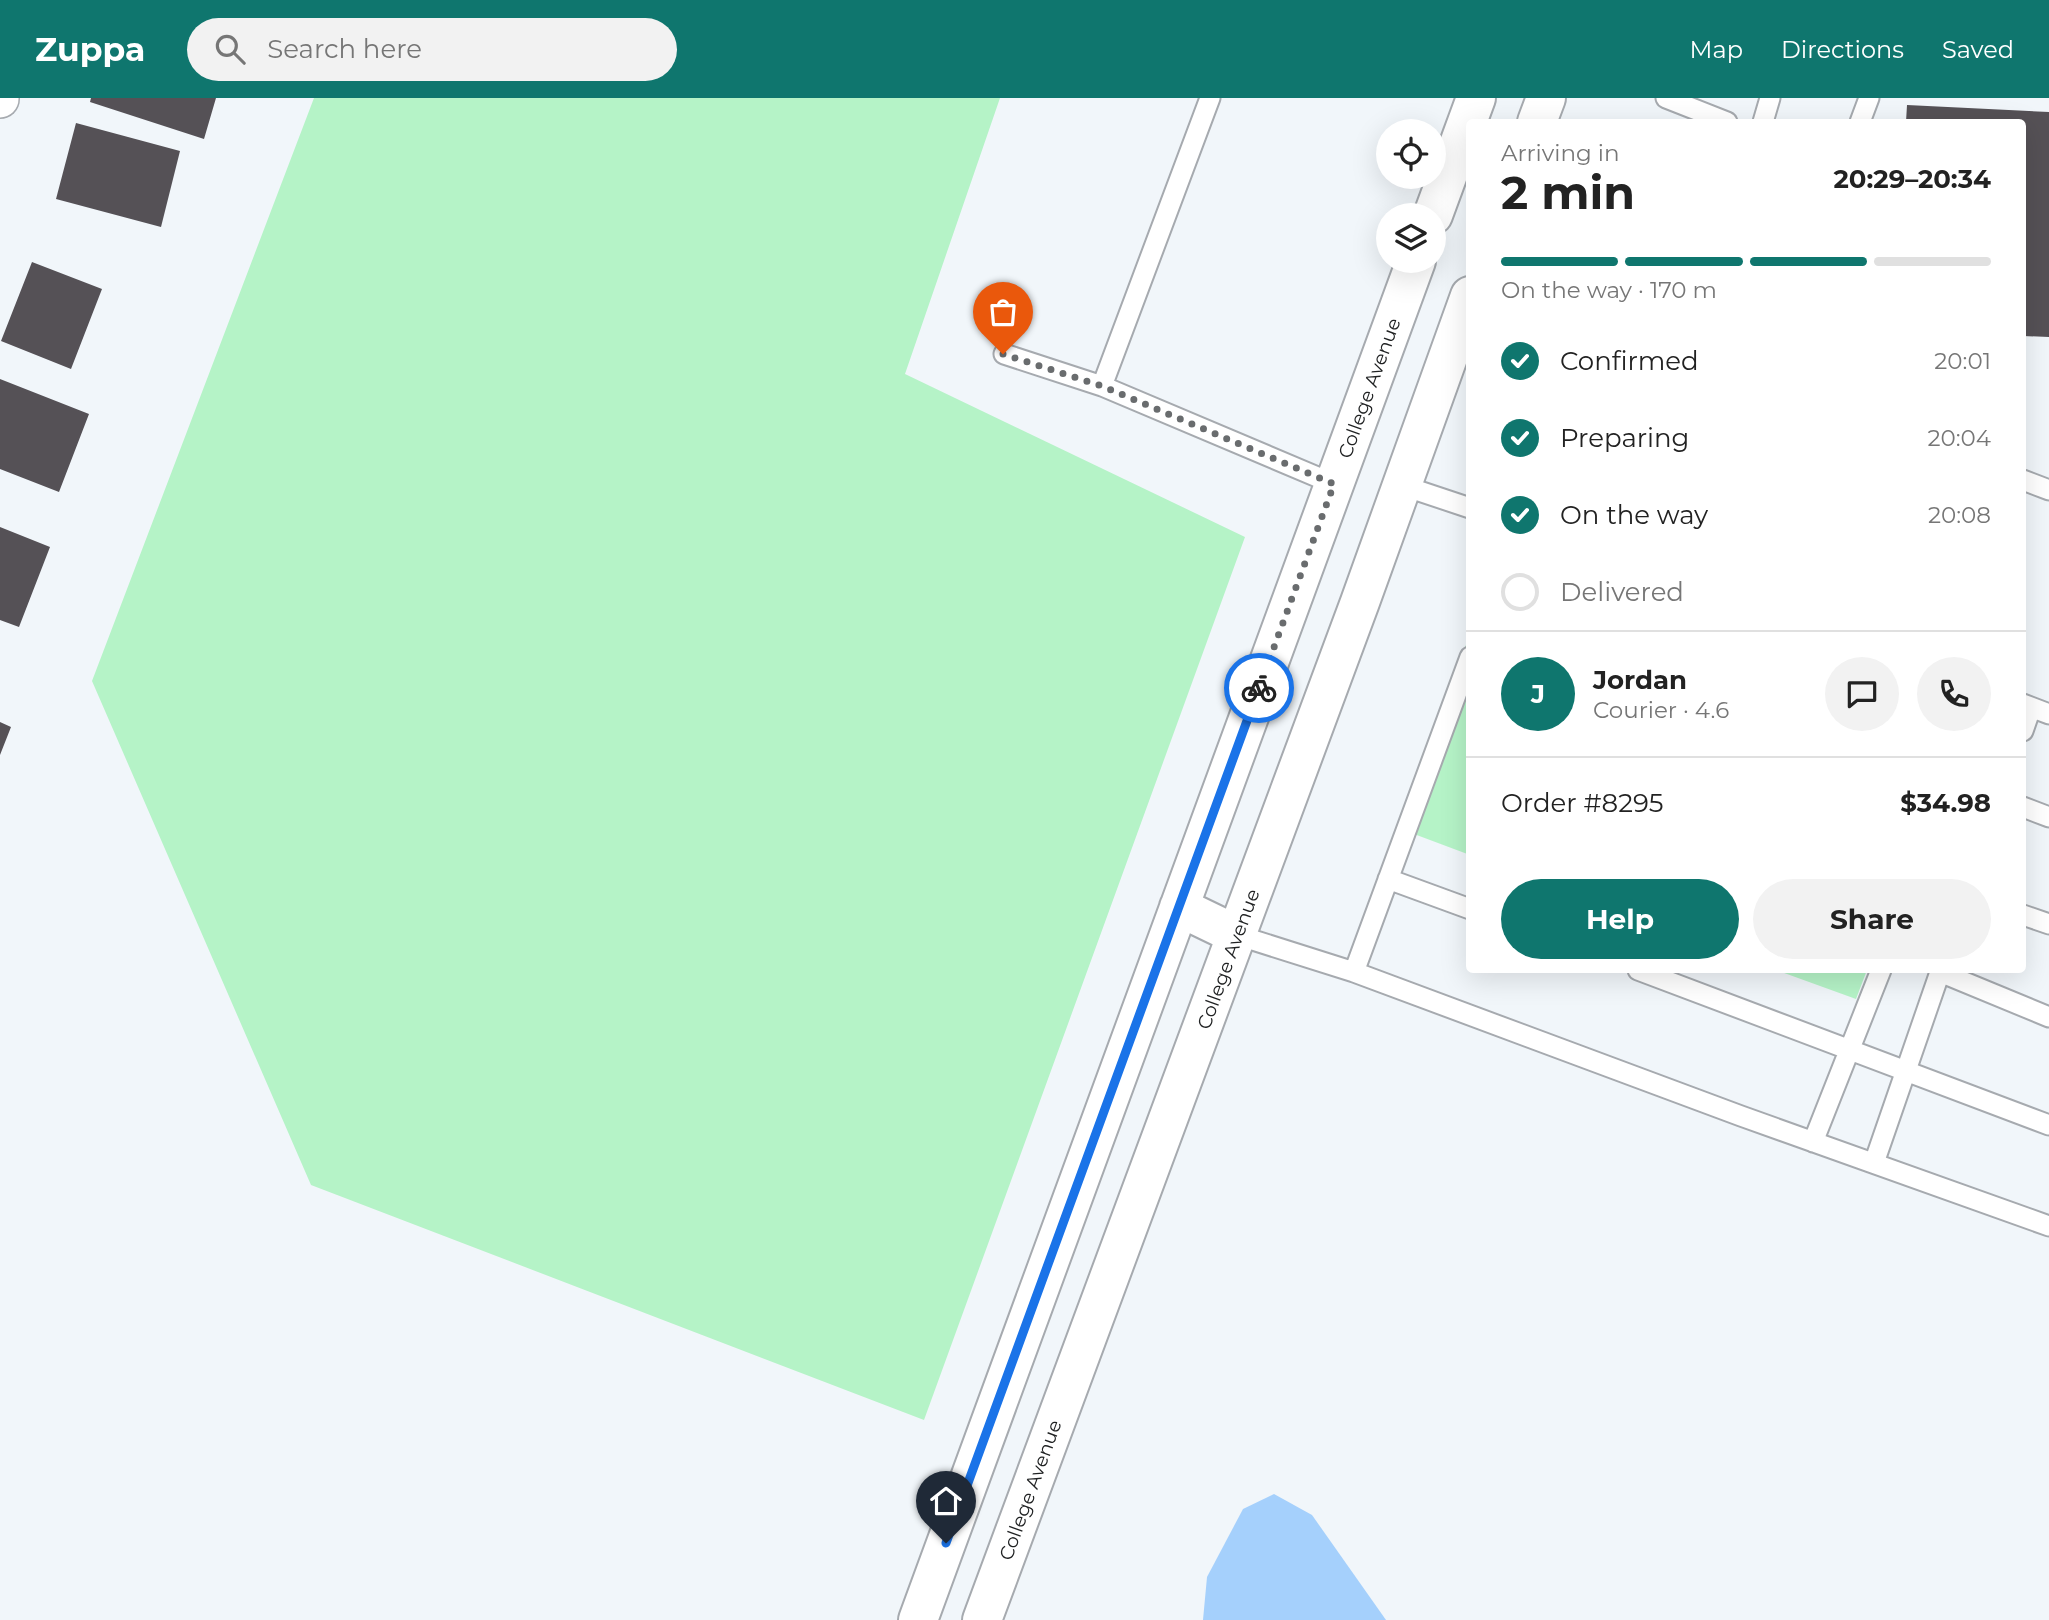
<!DOCTYPE html>
<html lang="en">
<head>
<meta charset="utf-8">
<style>
	body { margin:0; font-family:Montserrat,sans-serif; background:#f2f2f2; color:#222; height:100vh; display:flex; flex-direction:column; font-size:26px; white-space:nowrap }
	* { box-sizing:border-box; margin:0 }
	p { font-size:23px; color:#767676 }
	.icon { flex:none; width:38px; height:38px; fill:none; stroke:currentColor; stroke-width:2; stroke-linecap:round; stroke-linejoin:round }
	.map { position:relative; flex:1; overflow:hidden }
	.drawer { position:absolute; left:1466px; top:21px; width:560px; height:854px; display:flex; flex-direction:column; background:#fff; border-radius:7px; box-shadow:0 7px 28px #0002 }
	.drawer>* { flex:none }
	.fabs { position:absolute; left:1376px; top:21px; display:grid; gap:14px }
	.fabs a { display:grid; place-items:center; width:70px; height:70px; border-radius:50%; background:#fff; box-shadow:0 7px 28px #0002; font-size:35px }
	.pin { position:absolute; display:grid; place-items:center; width:60px; height:60px; color:#fff; margin:-72px -30px; border-radius:50% 50% 50% 0; rotate:-45deg; box-shadow:0 0 7px #0007 }
	.pin .icon { rotate:45deg }
	.courier { position:absolute; display:grid; place-items:center; width:70px; height:70px; margin:-35px; border:5px solid #1a73e8; border-radius:50%; background:#fff; color:#222; box-shadow:0 2px 9px #0007 }
	.head em { font-style:normal; font-weight:700 }
	.head div { display:flex; flex-direction:column-reverse }
	.head { display:flex; align-items:center; justify-content:space-between; height:119px; padding:0 35px }
	h1 { font-size:46px; font-weight:700; line-height:52px }
	.bar { display:grid; grid-template-columns:repeat(4,1fr); gap:10px 7px; align-content:center; height:84px; padding:0 35px }
	.bar i { height:9px; border-radius:5px; background:#e0e0e0 }
	.bar .on { background:#0f766e }
	.bar p { grid-column:span 4 }
	.line { display:flex; align-items:center; gap:18px; padding:0 35px; border-top:2px solid #e0e0e0 }
	.line div { flex:1 }
	.round { display:grid; place-items:center; flex:none; width:74px; height:74px; border-radius:37px; background:#f2f2f2 }
	ol { padding:0 35px; list-style:none }
	li { display:flex; align-items:center; gap:21px; height:77px }
	li p { margin-inline-start:auto }
	li .icon { padding:7px; border-radius:50%; background:#0f766e; color:#fff; stroke-width:4 }
	li:last-child { color:#767676 }
	li i { width:38px; height:38px; border:4px solid #e0e0e0; border-radius:50% }
	.action { display:flex; gap:14px; margin-top:auto; padding:14px 35px }
	.action a { flex:1; height:80px; border-radius:42px; background:#0f766e; color:#fff; font-size:28px; font-weight:700; line-height:80px; text-align:center }
	.action a+a { background:#f2f2f2; color:#222 }
	header { display:flex; align-items:center; gap:42px; box-sizing:border-box; height:98px; padding:0 35px; background:#0f766e; color:#fff }
	header strong { font-size:33px }
	nav { display:flex; gap:38px; margin-inline-start:auto; font-size:24px }
	.search { width:490px; height:63px; background:#f2f2f2; display:flex; align-items:center; gap:18px; box-sizing:border-box; padding:0 24px; border-radius:38px; color:#767676; font-size:26px }
	.map>svg:first-child { display:block }
	.green { fill:#b5f3c7 }
	.water { fill:#a5d0fc }
	.building { fill:#555156 }
	.lines { fill:none; stroke-linecap:round; stroke-linejoin:round }
	.lane-casing { stroke:#a6aaaf; stroke-width:23 }
	.street-casing { stroke:#a6aaaf; stroke-width:40 }
	.secondary-casing { stroke:#a6aaaf; stroke-width:42 }
	.lane { stroke:#fff; stroke-width:19 }
	.street { stroke:#fff; stroke-width:37 }
	.secondary { stroke:#fff; stroke-width:38 }
	.done { stroke:#696c6e; stroke-width:7; stroke-dasharray:0 12.6 }
	.route { stroke:#1a73e8; stroke-width:9 }
	.labels { text-anchor:middle; stroke-width:7; stroke-linejoin:round; paint-order:stroke }
	.street-label { font-size:19px; fill:#202223; stroke:#fff }
</style>
</head>
<body>
<header>
<strong>Zuppa</strong>
<div class="search"><svg class="icon" aria-label="search" viewBox="0 0 24 24"><circle cx="10" cy="10" r="6"/><path d="M15 15l6 6"/></svg>Search here</div>
<nav><a>Map</a><a>Directions</a><a>Saved</a></nav>
</header>
<div class="map">
<svg width="2049" height="1522" viewBox="0 0 2049 1522">
	<rect width="100%" height="100%" fill="#f1f6fa"/>
	<path class="green" d="M314 0H1000L905 276 1245 439 924 1322 311 1087 92 583Z
		M1470 536V757L1398 730Z
		M1776 872H1867L1856 901Z"/>
	<path class="water" d="M1274 1396 1312 1417 1386 1522H1203L1207 1479 1243 1411Z"/>
	<path class="building" d="M91 0H216L204 41 90 4Z
		M1907 7 2049 14V239L2023 238V24H1906Z
		M76 25 180 53 161 129 56 101Z
		M32 164 102 191 71 271 1 243Z
		M0 281 89 316 59 394 0 371Z
		M0 429 50 449 19 529 0 522Z
		M0 624 11 629 0 657Z"/>
	<g class="lines">
		<defs>
			<path id="lane" d="M1210 0 1102 288 1334 386
				M1666 0 1727 24
				M1763 24 1770 0
				M1860 24 1869 0
				M1004 256 1102 288
				M2023 382 2049 392
				M1401 387 1470 410
				M2023 606 2049 616
				M2023 633 2031 610
				M2023 709 2049 719
				M1388 781 1470 811
				M2023 817 2049 826
				M1237 837 1354 874 1470 559
				M1638 872 2049 1027
				M1354 874 1741 1018 2049 1128
				M1813 1044 1881 872
				M1874 1065 1940 874 2049 919"/>
			<path id="street" d="M0 1V0"/>
			<path id="secondary" d="M1537 24 1546 0
				M1433 117 1476 0
				M1179 809 1237 837
				M918 1522 1416 163
				M982 1522 1360 504 1470 198"/>
		</defs>
		<use href="#lane" class="lane-casing"/>
		<use href="#street" class="street-casing"/>
		<use href="#secondary" class="secondary-casing"/>
		<use href="#lane" class="lane"/>
		<use href="#street" class="street"/>
		<use href="#secondary" class="secondary"/>
	</g>
	<g class="lines">
		<path class="done" d="M1003 256 1102 288 1334 386 1259 590"/>
		<path class="route" d="M946 1445 1259 590"/>
	</g>
	<g class="labels">
		<g class="street-label">
			<text transform="translate(1369 290) rotate(-70)" y="7">College Avenue</text>
			<text transform="translate(1228 861) rotate(-70)" y="7">College Avenue</text>
			<text transform="translate(1030 1392) rotate(-70)" y="7">College Avenue</text>
		</g>
	</g>
</svg>
<div class="fabs">
<a><svg class="icon" aria-label="locate" viewBox="0 0 24 24"><circle cx="12" cy="12" r="6"/><path d="M12 2v4M12 18v4M2 12h4M18 12h4"/></svg></a>
<a><svg class="icon" aria-label="layers" viewBox="0 0 24 24"><path d="M12 4l9 5-9 5-9-5zM3 14l9 5 9-5"/></svg></a>
</div>
<div class="pin" style="left:1003px;top:256px;background:#ea580c"><svg class="icon" aria-label="bag" viewBox="0 0 24 24"><path d="M5 8h14l-1 12H6zM9 8a3 3 0 0 1 6 0"/></svg></div>
<div class="pin" style="left:946px;top:1445px;background:#1f2937"><svg class="icon" aria-label="home" viewBox="0 0 24 24"><path d="M3 11l9-7 9 7M6 9v11h12V9"/></svg></div>
<div class="courier" style="left:1259px;top:590px"><svg class="icon" aria-label="bike" viewBox="0 0 24 24"><circle cx="6" cy="16" r="4"/><circle cx="18" cy="16" r="4"/><path d="M6 16l4-8h5l3 8M10 8l3 8H6M13 5h3"/></svg></div>
<section class="drawer">
<div class="head"><div><h1>2 min</h1><p>Arriving in</p></div><em>20:29–20:34</em></div>
<div class="bar"><i class="on"></i><i class="on"></i><i class="on"></i><i></i><p>On the way · 170 m</p></div>
<ol>
<li><svg class="icon" aria-label="check" viewBox="0 0 24 24"><path d="M5 12l5 5 9-10"/></svg>Confirmed<p>20:01</p></li>
<li><svg class="icon" aria-label="check" viewBox="0 0 24 24"><path d="M5 12l5 5 9-10"/></svg>Preparing<p>20:04</p></li>
<li><svg class="icon" aria-label="check" viewBox="0 0 24 24"><path d="M5 12l5 5 9-10"/></svg>On the way<p>20:08</p></li>
<li><i></i>Delivered</li>
</ol>
<div class="line" style="height:126px"><b class="round" style="background:#0f766e;color:#fff">J</b><div><b>Jordan</b><p>Courier · 4.6</p></div><a class="round"><svg class="icon" aria-label="chat" viewBox="0 0 24 24"><path d="M4 5h16v11H9l-5 4z"/></svg></a><a class="round"><svg class="icon" aria-label="phone" viewBox="0 0 24 24"><path d="M5 4h4l2 5-3 2q2 4 5 5l2-3 5 2v4C11 20 4 13 5 4z"/></svg></a></div>
<div class="line" style="height:91px"><div>Order #8295</div><b>$34.98</b></div>
<div class="action"><a>Help</a><a>Share</a></div>
</section>
</div>
</body>
</html>
